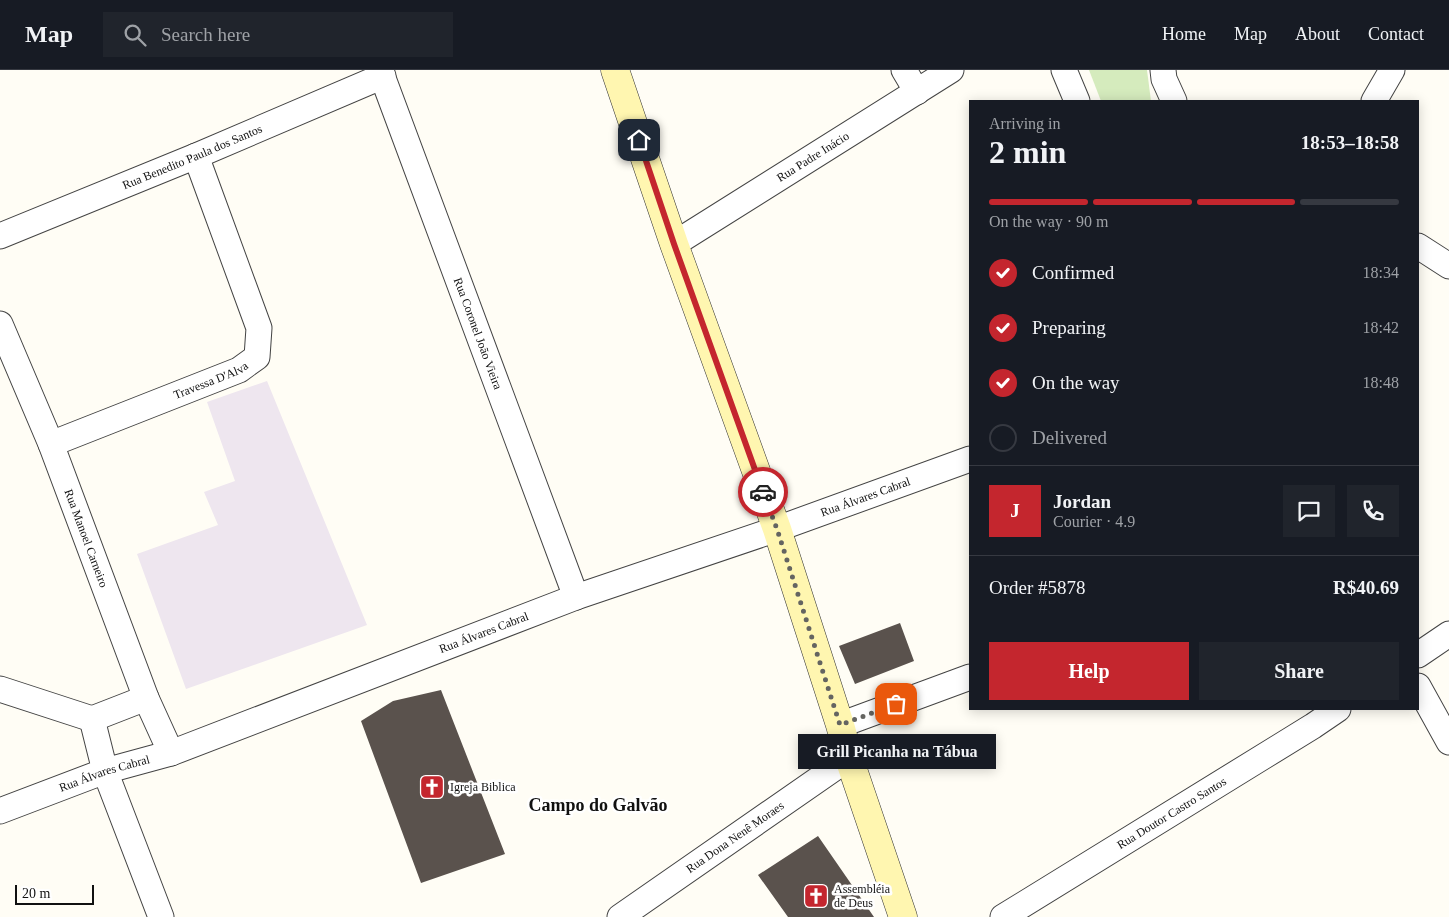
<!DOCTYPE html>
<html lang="en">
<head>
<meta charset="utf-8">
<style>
	body { margin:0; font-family:Georgia,serif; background:#20242c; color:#f1f3f6; height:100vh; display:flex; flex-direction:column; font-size:19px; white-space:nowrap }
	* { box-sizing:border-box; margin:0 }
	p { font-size:16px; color:#9ea1a6 }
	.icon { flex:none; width:28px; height:28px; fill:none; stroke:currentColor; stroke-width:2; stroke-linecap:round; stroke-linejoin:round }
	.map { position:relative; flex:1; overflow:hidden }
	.drawer { position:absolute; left:969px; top:30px; width:450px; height:610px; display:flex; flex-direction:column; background:#171b24; border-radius:0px; box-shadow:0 2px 12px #0003 }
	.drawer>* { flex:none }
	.scale { position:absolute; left:15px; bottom:12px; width:79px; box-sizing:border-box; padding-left:5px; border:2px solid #111; border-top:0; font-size:14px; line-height:18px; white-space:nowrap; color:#111; -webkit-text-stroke:4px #fff; paint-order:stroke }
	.pin { position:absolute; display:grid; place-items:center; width:42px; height:42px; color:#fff; margin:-21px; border-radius:10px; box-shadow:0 2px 8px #0006 }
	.courier { position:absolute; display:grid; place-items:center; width:50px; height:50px; margin:-25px; border:4px solid #c4262e; border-radius:50%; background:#fff; color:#222; box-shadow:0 1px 6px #0007 }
	.bubble { position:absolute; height:35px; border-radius:0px; background:#171b24; box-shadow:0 2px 12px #0003; font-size:16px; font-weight:600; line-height:35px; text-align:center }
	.headline em { font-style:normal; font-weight:600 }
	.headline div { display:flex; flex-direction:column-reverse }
	.headline { display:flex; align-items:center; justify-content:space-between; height:85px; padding:0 20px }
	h1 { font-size:32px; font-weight:600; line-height:38px }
	.bar { display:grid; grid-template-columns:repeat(4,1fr); gap:8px 5px; align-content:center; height:60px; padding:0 20px }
	.bar i { height:6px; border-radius:4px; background:#363941 }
	.bar .on { background:#c4262e }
	.bar p { grid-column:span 4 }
	.line { display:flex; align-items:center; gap:12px; padding:0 20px; border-top:1px solid #363941 }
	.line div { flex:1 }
	.round { display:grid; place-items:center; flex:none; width:52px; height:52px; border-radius:0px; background:#20242c }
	ol { padding:0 20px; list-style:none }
	li { display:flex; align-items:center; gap:15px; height:55px }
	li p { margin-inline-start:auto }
	li .icon { padding:5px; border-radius:50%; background:#c4262e; color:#fff; stroke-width:4 }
	li:last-child { color:#9ea1a6 }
	li i { width:28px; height:28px; border:2px solid #363941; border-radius:50% }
	.action { display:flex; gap:10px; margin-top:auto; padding:10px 20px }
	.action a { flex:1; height:58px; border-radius:0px; background:#c4262e; color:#fff; font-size:20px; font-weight:600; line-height:58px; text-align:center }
	.action a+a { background:#20242c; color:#f1f3f6 }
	header { display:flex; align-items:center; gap:30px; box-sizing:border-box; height:70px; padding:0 25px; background:#171b24; border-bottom:1px solid #363941 }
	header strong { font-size:24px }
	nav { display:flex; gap:28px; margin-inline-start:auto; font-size:18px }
	.search { width:350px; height:45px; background:#20242c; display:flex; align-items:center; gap:12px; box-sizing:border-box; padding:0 18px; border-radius:0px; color:#9ea1a6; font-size:19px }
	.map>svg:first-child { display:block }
	.industrial { fill:#eee6ef }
	.green { fill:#d5ebbd }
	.building { fill:#5a524d }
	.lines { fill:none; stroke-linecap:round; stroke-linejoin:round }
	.street-casing { stroke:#444; stroke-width:27 }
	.secondary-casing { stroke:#333; stroke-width:29 }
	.street { stroke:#fff; stroke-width:25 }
	.secondary { stroke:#fff6b0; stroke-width:28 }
	.done { stroke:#646461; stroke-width:5; stroke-dasharray:0 9 }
	.route { stroke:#c4262e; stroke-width:6 }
	.labels { text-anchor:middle; stroke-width:5; stroke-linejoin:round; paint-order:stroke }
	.street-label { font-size:12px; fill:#111; stroke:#fff }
	.poi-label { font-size:12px; fill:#111; stroke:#fff; text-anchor:start }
	.district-label { font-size:18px; font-weight:bold; fill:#111; stroke:#fff }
</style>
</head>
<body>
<header>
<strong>Map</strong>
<div class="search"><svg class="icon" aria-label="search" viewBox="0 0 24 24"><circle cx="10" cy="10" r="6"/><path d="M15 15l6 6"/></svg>Search here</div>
<nav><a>Home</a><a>Map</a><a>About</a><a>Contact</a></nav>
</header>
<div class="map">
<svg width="1449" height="847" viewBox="0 0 1449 847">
	<rect width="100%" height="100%" fill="#fffdf5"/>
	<path class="industrial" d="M267 311 367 555 186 619 137 484 218 455 204 422 235 411 207 332Z"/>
	<path class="green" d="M1089 0H1147L1151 31H1101Z"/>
	<path class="building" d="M900 553 914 591 855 614 839 576Z
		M441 620 505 784 421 813 361 651 393 631Z
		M818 766 874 847H788L758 805Z"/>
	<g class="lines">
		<defs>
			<g id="street">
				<path id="s1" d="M380 0 576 527"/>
				<path d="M904 0 917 22"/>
				<path d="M1064 0 1077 31"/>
				<path d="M1163 0 1164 9 1174 31"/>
				<path d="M1374 31 1392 0"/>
				<path id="s2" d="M0 166 196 86 383 6"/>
				<path id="s3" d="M674 174 951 0"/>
				<path d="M1418 176 1449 196"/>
				<path id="s4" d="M0 254 51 374 146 628 171 683"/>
				<path id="s5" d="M51 374 239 300 257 287 259 258 196 86"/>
				<path d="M1418 585 1449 564"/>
				<path d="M1418 616 1449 672"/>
				<path d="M0 619 92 649"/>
				<path d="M92 649 105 701 161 847"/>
				<path d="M92 649 146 628"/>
				<path d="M840 655 970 607"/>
				<path id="s6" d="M0 741 105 701 171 683 576 527 777 459 970 389"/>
				<path id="s7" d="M620 847 849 688"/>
				<path id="s8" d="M1003 847 1313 656 1338 639"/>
			</g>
			<path id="secondary" d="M615 0 674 174 777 459 840 655 849 688 903 847"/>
		</defs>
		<use href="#street" class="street-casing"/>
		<use href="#secondary" class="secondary-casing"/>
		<use href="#street" class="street"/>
		<use href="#secondary" class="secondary"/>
	</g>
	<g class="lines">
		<path class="done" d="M763 422 777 459 840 655 896 634"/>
		<path class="route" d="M639 70 674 174 763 422"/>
	</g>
	<defs>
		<symbol id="church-square" viewBox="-11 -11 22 22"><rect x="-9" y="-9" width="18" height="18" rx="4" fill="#c4262e" stroke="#fff"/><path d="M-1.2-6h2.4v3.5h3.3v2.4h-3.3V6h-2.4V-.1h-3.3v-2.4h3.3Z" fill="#fff"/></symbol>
	</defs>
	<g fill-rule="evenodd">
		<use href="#church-square" x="418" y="703" width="28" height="28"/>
		<use href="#church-square" x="802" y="812" width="28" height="28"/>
	</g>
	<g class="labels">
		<g class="street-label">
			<text dy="4" stroke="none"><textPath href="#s2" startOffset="208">Rua Benedito Paula dos Santos</textPath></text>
			<text dy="4" stroke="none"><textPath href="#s3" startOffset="164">Rua Padre Inácio</textPath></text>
			<text dy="4" stroke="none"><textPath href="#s1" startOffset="281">Rua Coronel João Vieira</textPath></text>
			<text dy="4" stroke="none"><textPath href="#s5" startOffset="172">Travessa D'Alva</textPath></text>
			<text dy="4" stroke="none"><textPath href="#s6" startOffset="921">Rua Álvares Cabral</textPath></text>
			<text dy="4" stroke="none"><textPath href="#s4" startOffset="231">Rua Manoel Carneiro</textPath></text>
			<text dy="4" stroke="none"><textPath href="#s6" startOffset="516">Rua Álvares Cabral</textPath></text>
			<text dy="4" stroke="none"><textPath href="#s6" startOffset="111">Rua Álvares Cabral</textPath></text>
			<text dy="4" stroke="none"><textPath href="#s8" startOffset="198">Rua Doutor Castro Santos</textPath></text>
			<text dy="4" stroke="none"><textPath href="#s7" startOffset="140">Rua Dona Nenê Moraes</textPath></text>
		</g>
		<g class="poi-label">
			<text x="450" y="721">Igreja Biblica</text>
			<text x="834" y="823">Assembléia<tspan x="834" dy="14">de Deus</tspan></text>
		</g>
		<g class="district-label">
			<text x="598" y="741">Campo do Galvão</text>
		</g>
	</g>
</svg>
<div class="scale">20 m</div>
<div class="pin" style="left:896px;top:634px;background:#ea580c"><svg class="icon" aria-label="bag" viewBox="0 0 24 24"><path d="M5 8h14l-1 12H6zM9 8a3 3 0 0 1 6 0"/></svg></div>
<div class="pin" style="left:639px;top:70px;background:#1f2937"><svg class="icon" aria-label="home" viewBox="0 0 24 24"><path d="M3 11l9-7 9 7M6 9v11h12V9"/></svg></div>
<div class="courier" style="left:763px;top:422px"><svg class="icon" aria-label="car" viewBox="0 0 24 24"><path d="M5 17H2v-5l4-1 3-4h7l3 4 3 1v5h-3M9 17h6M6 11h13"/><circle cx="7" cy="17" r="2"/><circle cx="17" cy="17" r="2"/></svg></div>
<div class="bubble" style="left:798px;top:664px;width:198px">Grill Picanha na Tábua</div>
<section class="drawer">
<div class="headline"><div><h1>2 min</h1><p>Arriving in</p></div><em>18:53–18:58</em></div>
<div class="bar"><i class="on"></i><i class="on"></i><i class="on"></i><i></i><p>On the way · 90 m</p></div>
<ol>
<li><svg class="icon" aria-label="check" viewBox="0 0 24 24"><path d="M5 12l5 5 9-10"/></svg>Confirmed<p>18:34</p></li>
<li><svg class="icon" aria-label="check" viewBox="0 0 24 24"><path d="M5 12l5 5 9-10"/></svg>Preparing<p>18:42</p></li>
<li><svg class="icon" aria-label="check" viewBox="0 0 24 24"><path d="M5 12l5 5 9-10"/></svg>On the way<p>18:48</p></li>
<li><i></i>Delivered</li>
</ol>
<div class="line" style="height:90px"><b class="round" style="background:#c4262e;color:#fff">J</b><div><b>Jordan</b><p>Courier · 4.9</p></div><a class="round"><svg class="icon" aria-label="chat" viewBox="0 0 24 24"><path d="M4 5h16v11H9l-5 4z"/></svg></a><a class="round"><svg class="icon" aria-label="phone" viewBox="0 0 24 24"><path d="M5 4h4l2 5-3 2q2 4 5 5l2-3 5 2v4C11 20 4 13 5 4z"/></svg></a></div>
<div class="line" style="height:65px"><div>Order #5878</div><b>R$40.69</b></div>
<div class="action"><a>Help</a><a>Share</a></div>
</section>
</div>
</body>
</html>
